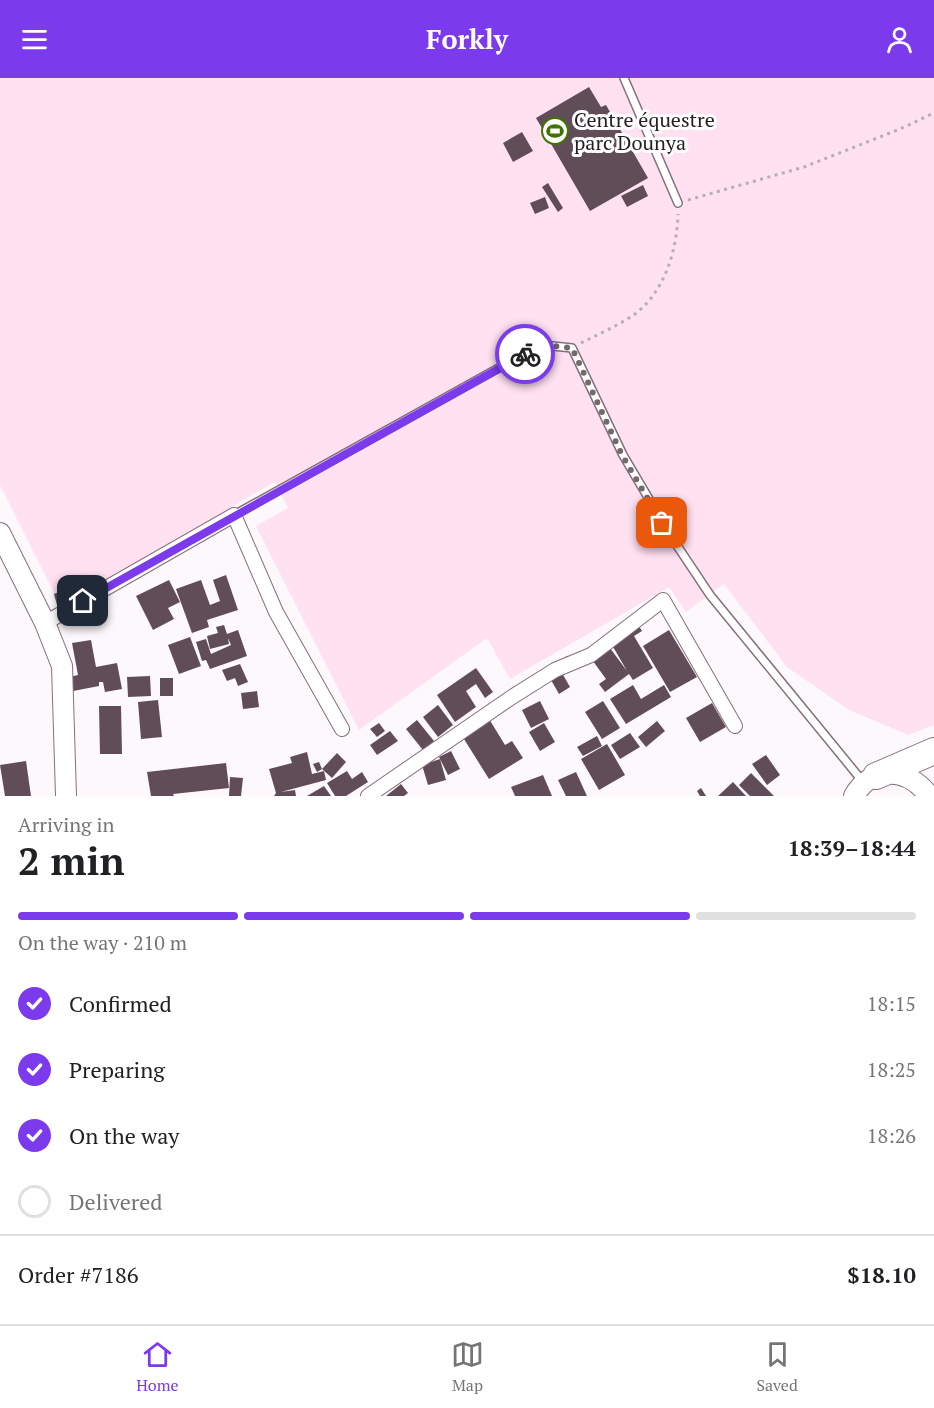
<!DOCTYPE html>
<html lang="en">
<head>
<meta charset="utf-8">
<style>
	body { margin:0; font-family:"PT Serif",serif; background:#f2f2f2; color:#202124; height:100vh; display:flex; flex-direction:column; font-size:22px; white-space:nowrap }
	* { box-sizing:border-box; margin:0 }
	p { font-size:20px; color:#757577 }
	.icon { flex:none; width:33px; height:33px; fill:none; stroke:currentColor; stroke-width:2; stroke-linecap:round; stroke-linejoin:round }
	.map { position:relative; height:718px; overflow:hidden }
	.side { display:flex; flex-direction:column; background:#fff; flex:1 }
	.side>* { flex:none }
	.pin { position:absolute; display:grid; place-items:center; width:51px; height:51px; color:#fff; margin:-26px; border-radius:12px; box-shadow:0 3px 9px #0006 }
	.courier { position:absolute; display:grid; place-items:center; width:60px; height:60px; margin:-30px; border:4px solid #7c3aed; border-radius:50%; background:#fff; color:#222; box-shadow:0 2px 8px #0007 }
	.head em { font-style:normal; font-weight:800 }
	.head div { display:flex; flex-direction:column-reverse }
	.head { display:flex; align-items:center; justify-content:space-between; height:102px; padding:0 18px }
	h1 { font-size:39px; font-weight:800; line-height:45px }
	.bar { display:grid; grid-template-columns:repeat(4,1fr); gap:9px 6px; align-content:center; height:72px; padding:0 18px }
	.bar i { height:8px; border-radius:4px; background:#e0e0e0 }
	.bar .current { background:#7c3aed }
	.bar p { grid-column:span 4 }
	.line { display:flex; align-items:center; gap:15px; padding:0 18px; border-top:2px solid #e0e0e0 }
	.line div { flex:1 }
	ol { padding:0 18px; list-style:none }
	li { display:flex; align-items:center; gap:18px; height:66px }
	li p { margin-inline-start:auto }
	li .icon { padding:6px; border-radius:50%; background:#7c3aed; color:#fff; stroke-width:4 }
	li:last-child { color:#757577 }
	li i { width:33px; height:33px; border:3px solid #e0e0e0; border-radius:50% }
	header { display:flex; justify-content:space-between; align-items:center; height:78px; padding:0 18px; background:#7c3aed; color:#fff; font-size:27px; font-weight:800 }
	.menu { display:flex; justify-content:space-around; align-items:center; height:84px; border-top:2px solid #e0e0e0; background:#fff; font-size:16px; color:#757577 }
	.menu a { display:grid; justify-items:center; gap:3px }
	.menu .current { color:#7c3aed }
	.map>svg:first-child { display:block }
	.green { fill:#ffe1f2 }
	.building { fill:#604d58 }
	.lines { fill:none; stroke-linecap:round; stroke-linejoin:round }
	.lane-casing { stroke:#846f7b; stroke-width:10 }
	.street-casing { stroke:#846f7b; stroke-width:16 }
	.secondary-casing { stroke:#846f7b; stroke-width:22 }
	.highway-casing { stroke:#846f7b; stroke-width:28 }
	.path { stroke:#b5afb2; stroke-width:3; stroke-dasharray:3 4.5; stroke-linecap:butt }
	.lane { stroke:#fff; stroke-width:7 }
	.street { stroke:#fff; stroke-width:14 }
	.secondary { stroke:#fff; stroke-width:20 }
	.highway { stroke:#fff; stroke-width:26 }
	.done { stroke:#716a6e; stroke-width:6; stroke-dasharray:0 10.8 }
	.route { stroke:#7c3aed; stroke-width:8 }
	.labels { text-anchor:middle; stroke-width:6; stroke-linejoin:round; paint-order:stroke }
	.poi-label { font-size:20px; fill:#251d22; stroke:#fff; text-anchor:start }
</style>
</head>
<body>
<header><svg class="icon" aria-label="menu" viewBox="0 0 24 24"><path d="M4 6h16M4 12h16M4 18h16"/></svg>Forkly<svg class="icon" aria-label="person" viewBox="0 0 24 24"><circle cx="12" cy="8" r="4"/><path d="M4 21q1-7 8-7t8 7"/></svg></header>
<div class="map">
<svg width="934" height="718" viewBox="0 0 934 718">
	<rect width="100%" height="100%" fill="#fdf8fb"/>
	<path class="green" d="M0 0H934V647L908 657 849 632 787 589 724 506 686 534 669 509 510 601 487 560 359 652 256 448 288 430 275 404 60 527 0 407Z"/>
	<path class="building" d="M589 9 601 29 606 27 648 100 590 133 536 40Z
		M522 54 533 73 513 84 503 65Z
		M548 105 563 130 558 134 542 109Z
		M643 107 648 118 627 129 621 118Z
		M545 119 549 130 535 136 530 125Z
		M226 497 238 532 207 542 209 549 192 555 176 511 201 502 210 527 220 523 213 502Z
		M169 502 180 524 168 530 174 541 153 552 136 518Z
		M64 512 67 524 57 527 54 516Z
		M637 545 642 553 634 558 653 590 633 602 629 596 605 614 599 606 606 601 590 579 607 566 627 593 612 567 631 555 628 550Z
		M224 547 227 556 238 552 247 578 210 591 206 582 202 583 196 564 206 561 211 576 231 567 228 560 229 566 210 571 207 558 218 555 216 549Z
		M669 552 697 599 670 614 643 568Z
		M190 559 201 588 179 596 168 567Z
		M91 562 96 589 117 585 122 611 105 614 103 604H99V608L68 614 65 600 78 597 72 565Z
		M567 578 573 588 562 595 570 609 559 616 551 602 557 599 550 589Z
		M240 586 248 604 238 608 235 600 227 603 222 592Z
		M476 590 493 614 485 620 476 606 466 613 476 629 455 644 437 617Z
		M150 598 151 618 128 619 127 599Z
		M160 600H173V618H160Z
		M633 607 641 621 664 607 671 619 626 646 610 621Z
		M257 613 259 629 243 631 241 615Z
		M158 622 162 659 141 661 138 624Z
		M540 623 549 641 531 650 522 632Z
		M603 623 620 650 602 661 585 634Z
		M712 625 726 649 700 664 686 640Z
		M438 627 453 647 438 659 423 639Z
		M99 628H121L122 676H100Z
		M486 636 505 667 512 663 523 680 489 701 459 653Z
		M417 642 434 663 423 672 406 651Z
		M657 643 665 653 646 669 638 659Z
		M379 645 385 653 377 659 370 651Z
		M544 645 555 664 540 673 529 654Z
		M390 653 398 663 377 677 370 667Z
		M630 655 640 669 620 681 611 667Z
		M597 658 602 668 583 678 577 669Z
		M607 666 625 697 599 712 581 681Z
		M451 673 460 691 448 697 439 679Z
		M307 674 312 696 324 693 326 702 281 714 295 712 296 718H274L276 715 269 691 292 685 290 679Z
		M337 675 346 684 332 700 322 691 317 694 313 686 319 684 322 691Z
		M766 677 780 697 767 707 752 686Z
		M440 681 446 702 428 707 422 687Z
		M26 683 31 718H5L0 687Z
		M226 685 229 710 173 716 174 718H151L147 694Z
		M347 693 352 701 362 694 368 704 346 718H335L327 705Z
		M576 694 587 718H566L558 702Z
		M751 695 774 718H750L739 707Z
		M543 697 552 718H515L511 709Z
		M230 699 243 700 241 718H229Z
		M733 704 746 718H718Z
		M401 706 408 715 404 718H386Z
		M324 708 331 718H307Z
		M701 710 706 718H700L697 713Z"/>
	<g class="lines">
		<defs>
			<path id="lane" d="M624 0 678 125
				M234 437 524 276 553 268 572 270 623 377 672 460 710 517 864 705"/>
			<path id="street" d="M45 545 234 437 276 534 342 651
				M368 718 512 619 555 592 591 577 663 522 735 648"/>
			<path id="secondary" d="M0 455 45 545 62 588 66 718
				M854 718C872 686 909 690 929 718"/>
			<path id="highway" d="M876 698 934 673"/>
		</defs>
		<use href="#lane" class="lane-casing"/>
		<use href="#street" class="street-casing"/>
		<use href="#secondary" class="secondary-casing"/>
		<use href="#highway" class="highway-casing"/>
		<path class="path" d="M688 122 804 89 900 51 934 35
			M581 265C599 256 619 247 635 236 665 213 677 172 678 136"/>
		<use href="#lane" class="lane"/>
		<use href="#street" class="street"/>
		<use href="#secondary" class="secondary"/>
		<use href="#highway" class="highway"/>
	</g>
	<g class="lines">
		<path class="done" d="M525 276 554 268 572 270 622 377 662 445"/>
		<path class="route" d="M83 523 525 276"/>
	</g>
	<defs>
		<symbol id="stadium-ring" viewBox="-11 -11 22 22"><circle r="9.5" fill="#fff" stroke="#407400" stroke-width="1.5"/><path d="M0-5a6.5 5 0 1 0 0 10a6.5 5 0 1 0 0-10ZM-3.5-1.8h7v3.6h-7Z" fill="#407400"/></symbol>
	</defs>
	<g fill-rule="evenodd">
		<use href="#stadium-ring" x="540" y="38" width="30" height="30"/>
	</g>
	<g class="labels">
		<g class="poi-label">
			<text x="574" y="49">Centre équestre<tspan x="574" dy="23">parc Dounya</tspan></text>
		</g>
	</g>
</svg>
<div class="pin" style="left:662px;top:445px;background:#ea580c"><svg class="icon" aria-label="bag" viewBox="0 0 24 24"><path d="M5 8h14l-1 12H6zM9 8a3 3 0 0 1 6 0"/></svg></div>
<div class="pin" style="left:83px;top:523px;background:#1f2937"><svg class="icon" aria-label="home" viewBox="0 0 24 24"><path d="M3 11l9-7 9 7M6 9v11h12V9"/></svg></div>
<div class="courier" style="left:525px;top:276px"><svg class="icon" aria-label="bike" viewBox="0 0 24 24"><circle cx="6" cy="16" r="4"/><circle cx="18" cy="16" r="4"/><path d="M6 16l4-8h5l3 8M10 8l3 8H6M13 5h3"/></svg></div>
</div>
<section class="side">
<div class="head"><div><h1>2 min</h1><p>Arriving in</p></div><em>18:39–18:44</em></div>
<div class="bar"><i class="current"></i><i class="current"></i><i class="current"></i><i></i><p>On the way · 210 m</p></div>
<ol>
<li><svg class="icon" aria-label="check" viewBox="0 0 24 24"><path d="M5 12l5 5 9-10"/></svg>Confirmed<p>18:15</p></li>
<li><svg class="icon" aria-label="check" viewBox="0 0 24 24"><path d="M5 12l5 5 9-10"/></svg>Preparing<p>18:25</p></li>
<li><svg class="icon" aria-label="check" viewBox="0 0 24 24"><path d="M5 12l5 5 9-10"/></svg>On the way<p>18:26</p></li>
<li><i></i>Delivered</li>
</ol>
<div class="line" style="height:78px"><div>Order #7186</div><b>$18.10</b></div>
</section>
<nav class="menu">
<a class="current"><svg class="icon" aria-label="home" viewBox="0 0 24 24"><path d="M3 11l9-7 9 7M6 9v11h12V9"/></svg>Home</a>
<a><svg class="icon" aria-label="map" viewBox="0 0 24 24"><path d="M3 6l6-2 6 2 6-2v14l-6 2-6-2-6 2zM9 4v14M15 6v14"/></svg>Map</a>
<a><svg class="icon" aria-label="saved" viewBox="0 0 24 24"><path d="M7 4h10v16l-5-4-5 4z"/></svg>Saved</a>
</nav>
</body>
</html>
